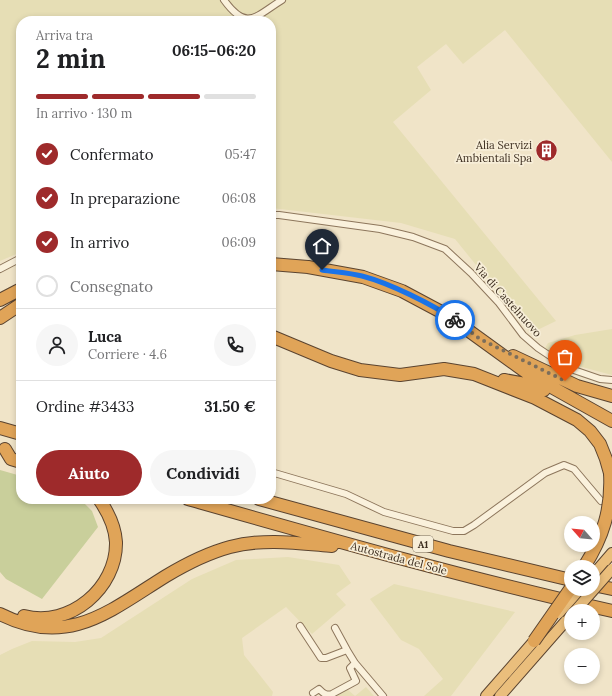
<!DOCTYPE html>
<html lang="it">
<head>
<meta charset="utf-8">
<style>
	body { margin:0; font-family:Lora,serif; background:#f6f6f6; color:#202124; height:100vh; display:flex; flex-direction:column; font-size:15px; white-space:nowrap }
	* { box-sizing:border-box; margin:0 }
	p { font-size:13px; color:#757577 }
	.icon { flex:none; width:22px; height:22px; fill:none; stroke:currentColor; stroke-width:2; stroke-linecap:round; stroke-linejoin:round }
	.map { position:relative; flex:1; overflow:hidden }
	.details { position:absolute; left:16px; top:16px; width:260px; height:488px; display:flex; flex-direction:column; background:#fff; border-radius:16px; box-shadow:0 2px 6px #0003 }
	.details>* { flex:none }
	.needle { width:26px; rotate:297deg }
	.tools { position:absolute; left:564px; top:516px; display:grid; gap:8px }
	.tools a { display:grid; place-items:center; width:36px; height:36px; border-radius:50%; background:#fff; box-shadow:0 2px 6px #0003; font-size:20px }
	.pin { position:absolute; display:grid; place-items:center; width:34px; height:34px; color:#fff; margin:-41px -17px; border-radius:50% 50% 50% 0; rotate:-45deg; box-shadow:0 0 4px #0007 }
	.pin .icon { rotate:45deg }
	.courier { position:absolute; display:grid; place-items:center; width:40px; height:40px; margin:-20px; border:3px solid #1a73e8; border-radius:50%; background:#fff; color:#222; box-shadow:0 1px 5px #0007 }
	.overview em { font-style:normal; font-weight:700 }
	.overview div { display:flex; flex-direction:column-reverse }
	.overview { display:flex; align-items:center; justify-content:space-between; height:68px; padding:0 20px }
	h1 { font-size:26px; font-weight:700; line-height:30px }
	.bar { display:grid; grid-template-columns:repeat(4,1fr); gap:6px 4px; align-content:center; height:48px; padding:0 20px }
	.bar i { height:5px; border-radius:3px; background:#e0e0e0 }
	.bar .current { background:#9e2a2b }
	.bar p { grid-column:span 4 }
	.line { display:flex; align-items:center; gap:10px; padding:0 20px; border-top:1px solid #e0e0e0 }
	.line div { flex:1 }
	.round { display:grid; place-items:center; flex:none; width:42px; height:42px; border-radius:21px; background:#f6f6f6 }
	ol { padding:0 20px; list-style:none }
	li { display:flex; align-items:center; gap:12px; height:44px }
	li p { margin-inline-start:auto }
	li .icon { padding:4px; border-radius:50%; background:#9e2a2b; color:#fff; stroke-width:4 }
	li:last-child { color:#757577 }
	li i { width:22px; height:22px; border:2px solid #e0e0e0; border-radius:50% }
	.action { display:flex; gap:8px; margin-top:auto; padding:8px 20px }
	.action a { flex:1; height:46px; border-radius:24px; background:#9e2a2b; color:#fff; font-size:16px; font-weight:700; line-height:46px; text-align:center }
	.action a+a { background:#f6f6f6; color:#202124 }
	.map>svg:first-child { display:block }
	.farmland { fill:#e6deb5 }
	.green { fill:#c9cf9b }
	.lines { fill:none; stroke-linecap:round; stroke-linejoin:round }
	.minor-casing { stroke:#8d765c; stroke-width:8 }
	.trunk-casing { stroke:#5b4430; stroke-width:12 }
	.motorway-casing { stroke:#5b4430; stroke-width:14 }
	.minor { stroke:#faf1dc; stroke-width:6 }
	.trunk { stroke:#eabe7c; stroke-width:10 }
	.motorway { stroke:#e0a458; stroke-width:12 }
	.trunk-bridge-casing { stroke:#5b4430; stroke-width:12; stroke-linecap:butt }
	.motorway-bridge-casing { stroke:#5b4430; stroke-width:14; stroke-linecap:butt }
	.trunk-bridge { stroke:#eabe7c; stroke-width:10 }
	.motorway-bridge { stroke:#e0a458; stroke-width:12 }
	.done { stroke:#7c6e5b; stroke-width:4; stroke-dasharray:0 7.2 }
	.route { stroke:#1a73e8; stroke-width:5 }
	.labels { text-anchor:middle; stroke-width:3.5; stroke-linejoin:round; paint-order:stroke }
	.shield { fill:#f7eed8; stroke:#756857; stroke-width:1 }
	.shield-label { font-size:10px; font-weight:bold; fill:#3d2e20 }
	.poi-label { font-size:11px; fill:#3d2e20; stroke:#f7eed8; text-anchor:end }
	.street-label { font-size:11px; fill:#3d2e20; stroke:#f7eed8 }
</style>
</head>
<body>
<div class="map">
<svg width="612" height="696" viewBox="0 0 612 696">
	<rect width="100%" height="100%" fill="#f0e4c8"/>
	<path class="farmland" d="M0 0H612V162L505 30 463 64 446 44 417 67 431 90 393 122 556 321 531 333 455 239 401 223 271 208V21H21V252L0 261Z
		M612 329V375L567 363 545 348 548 343 575 335Z
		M288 557 339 565 351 583 336 594 346 605 312 634 286 607 242 638 244 655 273 692 272 696H0V655L12 649 32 641 75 642 101 638 192 579 236 560Z
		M394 584 515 612 451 696H424L443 679 419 649 401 640 370 599Z
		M366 687 374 696H337L347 689 355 696Z"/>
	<path class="green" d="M0 470 21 476V499H80L92 511 98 527 42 599 6 579 0 572Z"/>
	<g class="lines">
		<defs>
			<path id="minor" d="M224 0C247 32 256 16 282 0
				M271 215H279L380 229 413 237 445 249 471 273 499 303 523 335 538 348 568 368 600 379 612 380
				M0 269 21 258
				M271 472 346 494 384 512 453 531H464L474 525 545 473 564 465 574 469 601 501
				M300 626 321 658H326L347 650 355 663 383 696
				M335 628 347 650
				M313 693 319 689C323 693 326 696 332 694L356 681 350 668 355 663"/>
			<path id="trunk" d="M593 575 612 553
				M486 696 534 641
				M500 696 571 615"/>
			<path id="motorway" d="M271 264 308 267 363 277 402 291 447 315 530 375 612 421
				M0 300 21 289
				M0 318 21 304
				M271 336 331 361 360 370 400 375 444 369 474 374 535 398 577 420 590 431 600 444 606 459 610 473
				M513 356 577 386 612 396
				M504 380 531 385 544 390
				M0 428 21 434
				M5 449 11 459 21 462
				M188 499C329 539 469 579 612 611
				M259 499 449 551 571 580
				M593 585 612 589
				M0 614C68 649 111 610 166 576 186 564 208 553 230 547 264 538 298 543 332 546
				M24 616C70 628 117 588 116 542 115 525 108 512 99 499"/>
		</defs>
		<use href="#minor" class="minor-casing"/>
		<use href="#trunk" class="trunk-casing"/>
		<use href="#motorway" class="motorway-casing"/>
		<use href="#minor" class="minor"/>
		<use href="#trunk" class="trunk"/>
		<use href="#motorway" class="motorway"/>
		<defs>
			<path id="trunk-bridge" d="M575 611 612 569
				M559 613 580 589"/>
			<path id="motorway-bridge" d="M584 567C603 537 612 509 610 473
				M534 641 571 588"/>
		</defs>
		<use href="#trunk-bridge" class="trunk-bridge-casing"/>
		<use href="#motorway-bridge" class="motorway-bridge-casing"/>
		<use href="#trunk-bridge" class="trunk-bridge"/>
		<use href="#motorway-bridge" class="motorway-bridge"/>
	</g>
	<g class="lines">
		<path class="done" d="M455 320 480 339 565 381"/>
		<path class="route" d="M322 270C335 272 349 273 362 276 389 283 432 304 455 320"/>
	</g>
	<defs>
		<symbol id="building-disc" viewBox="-11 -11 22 22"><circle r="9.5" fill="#9e2a2b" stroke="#f7eed8"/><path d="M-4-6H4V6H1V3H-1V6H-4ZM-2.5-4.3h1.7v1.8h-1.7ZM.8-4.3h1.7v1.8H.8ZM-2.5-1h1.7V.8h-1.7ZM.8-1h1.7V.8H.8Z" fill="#fff"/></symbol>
	</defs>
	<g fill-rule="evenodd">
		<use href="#building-disc" x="534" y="138" width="25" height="25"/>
	</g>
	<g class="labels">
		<rect class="shield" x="413" y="536" width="20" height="16" rx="3"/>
		<g class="shield-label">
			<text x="423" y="548">A1</text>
		</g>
		<g class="poi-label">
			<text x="532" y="149">Alia Servizi<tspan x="532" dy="13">Ambientali Spa</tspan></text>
		</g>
		<g class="street-label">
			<text transform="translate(508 300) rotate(48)" y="4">Via di Castelnuovo</text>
			<text transform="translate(399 558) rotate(15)" y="4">Autostrada del Sole</text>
		</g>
	</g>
</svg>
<div class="tools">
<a><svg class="needle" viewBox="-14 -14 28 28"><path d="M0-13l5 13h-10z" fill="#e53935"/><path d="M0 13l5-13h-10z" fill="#757577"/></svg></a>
<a><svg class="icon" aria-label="layers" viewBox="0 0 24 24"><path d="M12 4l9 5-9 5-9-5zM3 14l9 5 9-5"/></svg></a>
<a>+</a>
<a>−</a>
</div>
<div class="pin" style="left:565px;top:381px;background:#ea580c"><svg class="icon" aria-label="bag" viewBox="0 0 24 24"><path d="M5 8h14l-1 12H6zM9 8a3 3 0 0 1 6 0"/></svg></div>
<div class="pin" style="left:322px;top:270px;background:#1f2937"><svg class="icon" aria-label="home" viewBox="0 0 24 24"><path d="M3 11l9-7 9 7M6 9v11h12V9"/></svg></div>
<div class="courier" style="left:455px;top:320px"><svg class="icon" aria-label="bike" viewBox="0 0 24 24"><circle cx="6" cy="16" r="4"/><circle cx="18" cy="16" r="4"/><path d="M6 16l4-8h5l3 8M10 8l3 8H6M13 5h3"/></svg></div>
<section class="details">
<div class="overview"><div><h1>2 min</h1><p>Arriva tra</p></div><em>06:15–06:20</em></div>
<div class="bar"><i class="current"></i><i class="current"></i><i class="current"></i><i></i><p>In arrivo · 130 m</p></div>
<ol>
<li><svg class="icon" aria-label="check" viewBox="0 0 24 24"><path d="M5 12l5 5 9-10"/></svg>Confermato<p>05:47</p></li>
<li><svg class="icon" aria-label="check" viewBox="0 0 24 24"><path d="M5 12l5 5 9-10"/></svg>In preparazione<p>06:08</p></li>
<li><svg class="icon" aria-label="check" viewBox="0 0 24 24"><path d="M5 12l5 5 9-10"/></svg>In arrivo<p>06:09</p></li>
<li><i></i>Consegnato</li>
</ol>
<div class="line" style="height:72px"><a class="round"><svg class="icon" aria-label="person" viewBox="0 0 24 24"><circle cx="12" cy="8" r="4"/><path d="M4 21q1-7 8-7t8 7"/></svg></a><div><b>Luca</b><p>Corriere · 4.6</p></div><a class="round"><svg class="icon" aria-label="phone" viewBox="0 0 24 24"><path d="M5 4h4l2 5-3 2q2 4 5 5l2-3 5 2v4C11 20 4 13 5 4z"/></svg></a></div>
<div class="line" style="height:52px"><div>Ordine #3433</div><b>31.50 €</b></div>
<div class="action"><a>Aiuto</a><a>Condividi</a></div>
</section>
</div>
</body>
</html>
